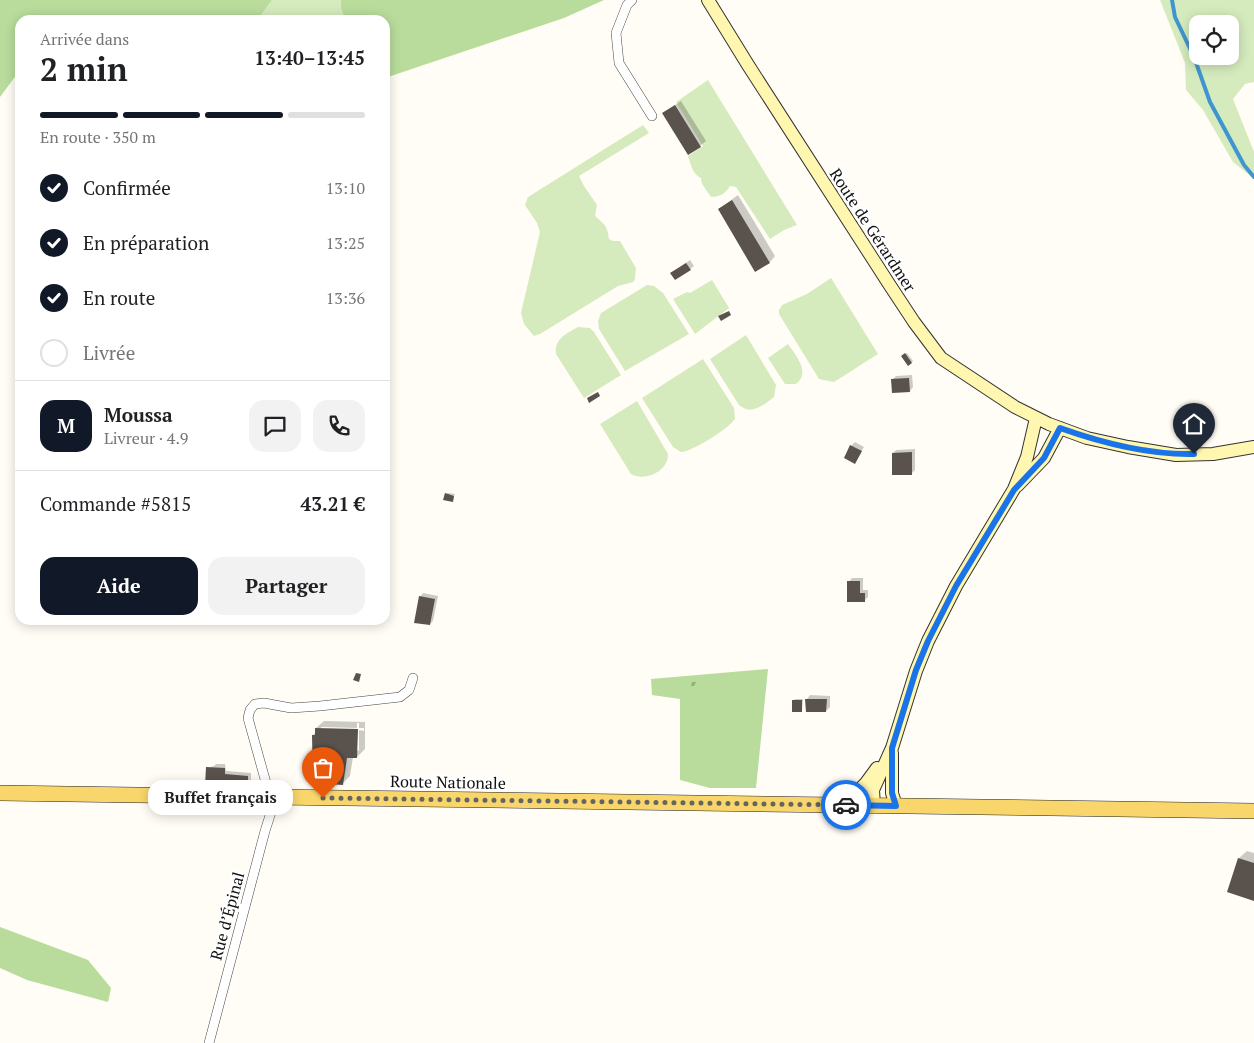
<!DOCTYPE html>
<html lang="fr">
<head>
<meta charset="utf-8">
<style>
	body { margin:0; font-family:"PT Serif",serif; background:#f2f2f2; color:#202124; height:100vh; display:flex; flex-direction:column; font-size:19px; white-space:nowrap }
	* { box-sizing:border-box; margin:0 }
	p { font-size:16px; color:#757577 }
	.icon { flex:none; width:28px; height:28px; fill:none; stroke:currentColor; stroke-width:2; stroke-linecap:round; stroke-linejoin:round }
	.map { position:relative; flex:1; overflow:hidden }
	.side { position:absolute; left:15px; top:15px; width:375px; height:610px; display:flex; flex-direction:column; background:#fff; border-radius:15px; box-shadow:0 2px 12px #0003 }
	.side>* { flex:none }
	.buttons { position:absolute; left:1189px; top:15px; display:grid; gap:10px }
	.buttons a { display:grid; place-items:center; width:50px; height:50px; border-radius:10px; background:#fff; box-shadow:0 2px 12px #0003; font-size:25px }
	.pin { position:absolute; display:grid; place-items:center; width:42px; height:42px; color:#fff; margin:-51px -21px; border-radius:50% 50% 50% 0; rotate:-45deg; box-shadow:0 0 5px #0007 }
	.pin .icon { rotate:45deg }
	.courier { position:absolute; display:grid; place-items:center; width:50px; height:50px; margin:-25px; border:4px solid #1a73e8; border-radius:50%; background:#fff; color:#222; box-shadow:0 1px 6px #0007 }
	.bubble { position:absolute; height:35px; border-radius:15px; background:#fff; box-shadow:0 2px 12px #0003; font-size:16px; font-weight:700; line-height:35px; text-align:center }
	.headline em { font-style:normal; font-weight:700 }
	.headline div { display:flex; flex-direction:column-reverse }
	.headline { display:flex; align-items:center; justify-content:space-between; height:85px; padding:0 25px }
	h1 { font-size:32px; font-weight:700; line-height:38px }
	.bar { display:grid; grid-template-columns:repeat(4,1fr); gap:8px 5px; align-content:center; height:60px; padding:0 25px }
	.bar i { height:6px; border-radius:4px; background:#e0e0e0 }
	.bar .active { background:#111827 }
	.bar p { grid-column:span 4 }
	.line { display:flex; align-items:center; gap:12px; padding:0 25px; border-top:1px solid #e0e0e0 }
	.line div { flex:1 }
	.round { display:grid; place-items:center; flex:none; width:52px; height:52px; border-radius:15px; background:#f2f2f2 }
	ol { padding:0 25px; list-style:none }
	li { display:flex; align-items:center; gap:15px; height:55px }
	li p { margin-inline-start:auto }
	li .icon { padding:5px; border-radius:50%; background:#111827; color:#fff; stroke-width:4 }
	li:last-child { color:#757577 }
	li i { width:28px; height:28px; border:2px solid #e0e0e0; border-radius:50% }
	.cta { display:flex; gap:10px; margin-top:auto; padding:10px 25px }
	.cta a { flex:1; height:58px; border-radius:15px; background:#111827; color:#fff; font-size:20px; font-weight:700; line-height:58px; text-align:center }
	.cta a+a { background:#f2f2f2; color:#202124 }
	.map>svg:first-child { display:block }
	.green { fill:#d5ebbd; fill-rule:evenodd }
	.forest { fill:#b9dc9c }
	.shadow { fill:#0003; fill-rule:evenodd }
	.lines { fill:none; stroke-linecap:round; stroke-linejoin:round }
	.stream { stroke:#3f96cf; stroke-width:4 }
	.building { fill:#5a524d }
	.minor-casing { stroke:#444; stroke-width:10 }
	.secondary-casing { stroke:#333; stroke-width:14 }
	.primary-casing { stroke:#222; stroke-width:16 }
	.minor { stroke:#fff; stroke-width:9 }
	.secondary { stroke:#fff6b0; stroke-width:12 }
	.primary { stroke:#f9d66b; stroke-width:15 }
	.done { stroke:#646461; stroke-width:5; stroke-dasharray:0 9 }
	.route { stroke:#1a73e8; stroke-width:6 }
	.labels { text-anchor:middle; stroke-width:5; stroke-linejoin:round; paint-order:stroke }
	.street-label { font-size:16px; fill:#111; stroke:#fff }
</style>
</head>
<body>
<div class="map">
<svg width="1254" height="1043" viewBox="0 0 1254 1043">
	<rect width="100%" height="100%" fill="#fffdf5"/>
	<path class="green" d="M272 0H341V8L345 20H267L261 15Z
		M1160 0H1254V82L1245 84 1233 99 1254 152V179L1233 162 1203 110 1186 90 1185 63ZM1198 24H1230V56H1198Z
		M708 80 797 225 784 230 770 239 736 187 730 186C726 193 720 197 711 197L702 184 701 178C692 174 691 164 688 156L703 146 676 102Z
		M643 125 649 133 579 176 584 186 597 205 595 216C605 225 607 225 609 239L613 241H620L636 268 635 279 633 282 618 286 540 334 534 336 524 324 521 313 540 232 537 223 525 205 528 197Z
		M831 278 878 354 834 382 819 379 779 314V310L782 305 807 294Z
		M712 280 729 308 695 334 673 299 687 292 690 293Z
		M647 285 654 286 663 293 689 334 625 371 599 329 598 321 601 313Z
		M578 327 590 328 594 332 621 375 584 398 556 354C554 339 566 334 578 327Z
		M746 335 776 385 774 397C763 405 752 416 739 405L710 359Z
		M788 344C796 356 811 372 796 384H785L768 358Z
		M703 359 734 408 735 419C729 428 692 452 681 452L673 447 642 398Z
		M637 401 668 454C669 471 645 482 631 474L600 424Z"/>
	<path class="forest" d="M0 0H272L261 15 267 20H20V70L0 97Z
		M341 0H604L564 18 385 78V20H345L341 8Z
		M768 669 756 788H710L680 780V699L652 695 651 679Z
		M0 927 88 960 111 988 108 1002 27 980 0 968Z"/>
	<path class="shadow" d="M681 101 706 141 700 146 664 113Z
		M738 195 775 256 770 262 756 270 719 209Z
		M690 260 694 266 690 269 672 273Z
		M907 353 913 361 909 364 903 356Z
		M912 375 913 387 910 391 892 380 896 376Z
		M855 442 864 447 855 462 851 446Z
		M915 449V470L912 473 893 453 896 450Z
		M448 493 455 494 452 501 446 494Z
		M852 578H863V590H868V597L864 601 849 582Z
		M423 593 438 596 433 621 430 624 420 597Z
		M692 682H696L694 686H691Z
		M810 695 830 696V707L826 711 807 699Z
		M795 699H803L802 711 794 700Z
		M324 721 365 722V749L357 757H353L350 776 342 784 313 735 316 732V728ZM357 723H359V728H364V731L359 730V751L319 729 322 727 357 728Z
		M216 764H225L226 771 251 773V780L247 784 237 783 236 786 207 768 214 766Z
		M1247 851 1254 853V899L1239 858Z"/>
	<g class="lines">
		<path class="stream" d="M1172 0 1175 17 1194 57 1210 102 1244 165 1254 177"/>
	</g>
	<path class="building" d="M675 105 701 147 688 155 662 113Z
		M732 200 770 263 755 272 718 209Z
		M686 263 691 270 675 280 670 273Z
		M729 311 731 315 721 321 718 316Z
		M905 353 912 363 908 366 901 356Z
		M909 378 910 392 892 393 891 379Z
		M598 392 600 396 589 403 587 398Z
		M850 445 862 451 855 464 844 458Z
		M912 452V475H892V453Z
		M445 493 454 496 453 502 443 500Z
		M847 581H860V593H865V602H847Z
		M419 596 435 599 430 625 414 623Z
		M356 673 361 674 359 682 353 680Z
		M805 699H827L826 712H806Z
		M792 700H802V712H792Z
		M315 728 358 729 357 758H347L343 785 313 783 312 735H315Z
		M206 767 225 768V774L248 776V785L236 784V787L205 786Z
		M1238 858 1254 863V901L1227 892Z"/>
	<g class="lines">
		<defs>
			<path id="minor" d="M632 0 627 5 616 33 619 63 652 116
				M209 1043 265 831 274 803 268 790 248 718 250 710 255 704 264 703 291 708 320 706 400 697 409 690 413 678"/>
			<path id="secondary" d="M708 0 748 65 889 284 914 322 941 358 1015 407 1049 424 1087 438 1128 447 1176 455 1213 454 1254 447
				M1017 486 1044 458 1060 428
				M892 753V793L896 806
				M844 805 866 783 877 768
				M874 806 873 790 892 748 916 671 928 641 956 586 1014 489 1027 457 1036 418"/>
			<path id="primary" d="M0 793 1254 811"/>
		</defs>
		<use href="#minor" class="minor-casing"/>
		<use href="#secondary" class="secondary-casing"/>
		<use href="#primary" class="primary-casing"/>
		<use href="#minor" class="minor"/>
		<use href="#secondary" class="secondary"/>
		<use href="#primary" class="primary"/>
	</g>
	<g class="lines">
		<path class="done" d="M323 798 846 805"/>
		<path class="route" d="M846 805 896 806 892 793V748L916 670 928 641 956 586 1014 490 1044 458 1060 428C1102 443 1149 455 1194 454"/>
	</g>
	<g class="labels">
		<g class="street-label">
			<text transform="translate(873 230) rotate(57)" y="6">Route de Gérardmer</text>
			<text transform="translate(448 782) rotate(1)" y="6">Route Nationale</text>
			<text transform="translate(227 916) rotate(-75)" y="6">Rue d’Épinal</text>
		</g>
	</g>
</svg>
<div class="buttons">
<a><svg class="icon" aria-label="locate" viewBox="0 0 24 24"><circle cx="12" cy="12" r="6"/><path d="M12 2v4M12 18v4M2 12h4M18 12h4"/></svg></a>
</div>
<div class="pin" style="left:323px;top:798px;background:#ea580c"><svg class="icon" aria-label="bag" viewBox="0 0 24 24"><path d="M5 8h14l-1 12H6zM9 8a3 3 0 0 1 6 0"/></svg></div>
<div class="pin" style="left:1194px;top:454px;background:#1f2937"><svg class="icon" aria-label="home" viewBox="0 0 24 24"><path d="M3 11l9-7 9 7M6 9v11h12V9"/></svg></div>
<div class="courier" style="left:846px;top:805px"><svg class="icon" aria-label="car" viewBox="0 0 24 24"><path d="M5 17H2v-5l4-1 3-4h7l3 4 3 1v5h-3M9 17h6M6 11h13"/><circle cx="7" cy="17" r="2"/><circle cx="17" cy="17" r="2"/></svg></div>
<div class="bubble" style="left:148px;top:780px;width:145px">Buffet français</div>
<section class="side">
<div class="headline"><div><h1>2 min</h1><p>Arrivée dans</p></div><em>13:40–13:45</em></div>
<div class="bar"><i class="active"></i><i class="active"></i><i class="active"></i><i></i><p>En route · 350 m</p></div>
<ol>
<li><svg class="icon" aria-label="check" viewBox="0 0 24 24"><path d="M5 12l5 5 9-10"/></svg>Confirmée<p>13:10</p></li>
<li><svg class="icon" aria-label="check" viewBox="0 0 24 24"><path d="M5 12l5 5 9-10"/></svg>En préparation<p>13:25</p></li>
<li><svg class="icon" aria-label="check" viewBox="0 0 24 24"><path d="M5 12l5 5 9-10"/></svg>En route<p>13:36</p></li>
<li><i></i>Livrée</li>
</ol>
<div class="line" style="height:90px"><b class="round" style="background:#111827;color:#fff">M</b><div><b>Moussa</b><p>Livreur · 4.9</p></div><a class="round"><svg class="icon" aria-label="chat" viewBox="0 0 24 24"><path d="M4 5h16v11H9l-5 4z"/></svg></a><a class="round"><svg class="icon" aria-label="phone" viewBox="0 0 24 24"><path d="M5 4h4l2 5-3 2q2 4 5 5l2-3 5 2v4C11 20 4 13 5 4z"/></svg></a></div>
<div class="line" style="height:65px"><div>Commande #5815</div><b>43.21 €</b></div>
<div class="cta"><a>Aide</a><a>Partager</a></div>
</section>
</div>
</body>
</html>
